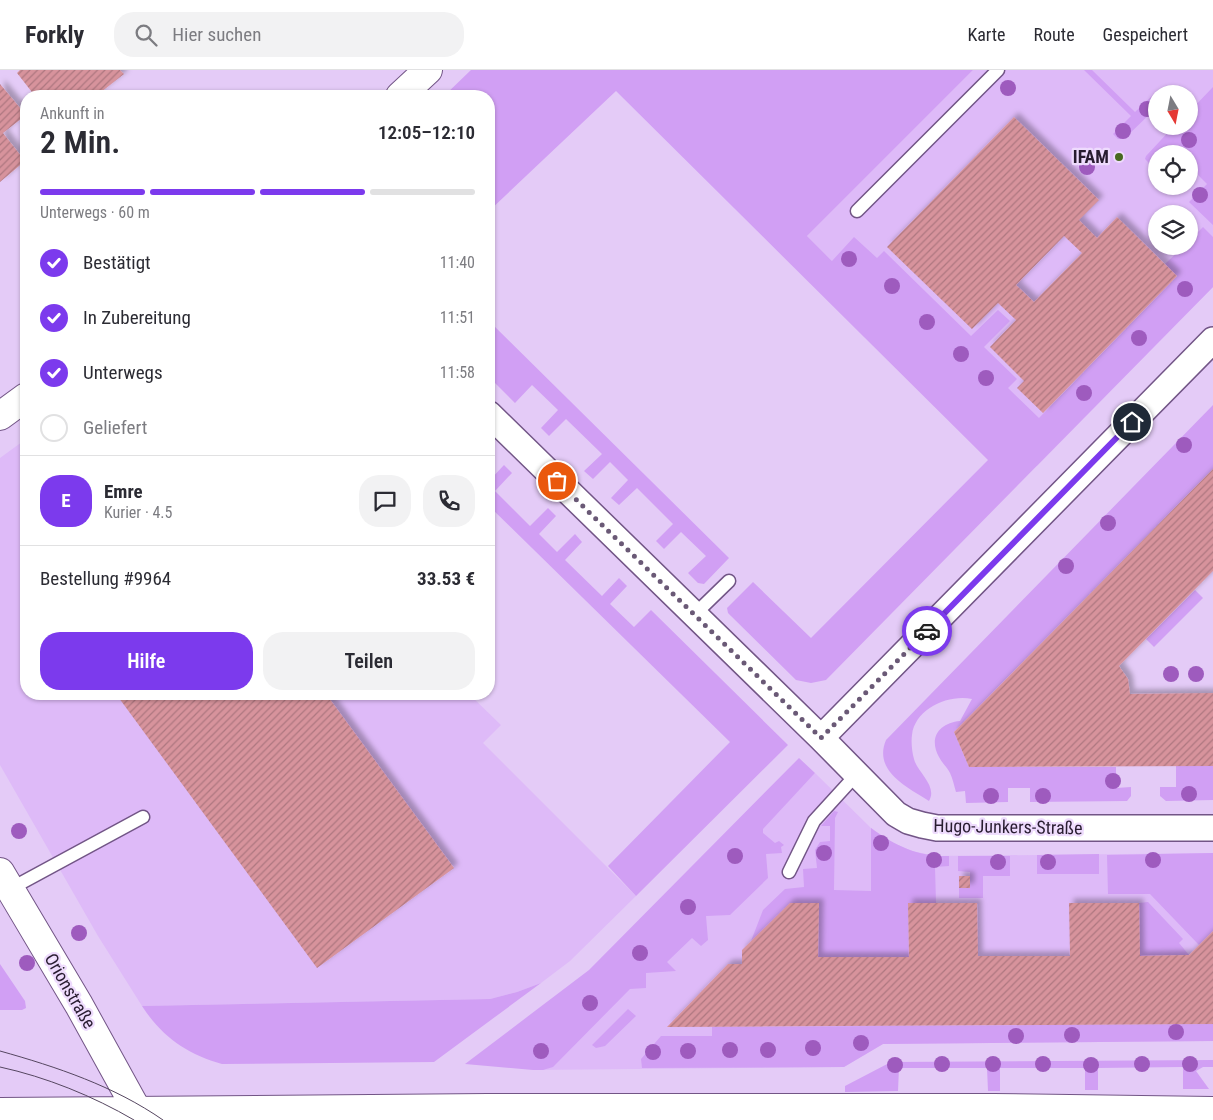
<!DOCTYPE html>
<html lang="de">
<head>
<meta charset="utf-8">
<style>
	body { margin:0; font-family:"Roboto Condensed",sans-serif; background:#f2f2f3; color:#2b2b33; height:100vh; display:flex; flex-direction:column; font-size:19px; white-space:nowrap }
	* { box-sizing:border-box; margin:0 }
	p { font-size:16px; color:#7c7c81 }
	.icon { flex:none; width:28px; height:28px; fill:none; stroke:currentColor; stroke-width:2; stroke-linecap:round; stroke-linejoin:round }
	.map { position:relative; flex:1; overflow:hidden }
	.drawer { position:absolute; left:20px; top:20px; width:475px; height:610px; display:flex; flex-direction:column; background:#fff; border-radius:20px; box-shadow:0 1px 4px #0004 }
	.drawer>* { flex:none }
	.needle { width:32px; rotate:170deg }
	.controls { position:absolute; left:1148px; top:15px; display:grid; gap:10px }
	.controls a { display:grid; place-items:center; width:50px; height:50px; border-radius:50%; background:#fff; box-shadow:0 1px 4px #0004; font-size:25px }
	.pin { position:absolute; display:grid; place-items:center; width:42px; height:42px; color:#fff; margin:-21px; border:2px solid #fff; border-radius:50%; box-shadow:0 1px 5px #0007 }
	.courier { position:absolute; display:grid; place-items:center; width:50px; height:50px; margin:-25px; border:4px solid #7c3aed; border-radius:50%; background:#fff; color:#222; box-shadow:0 1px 6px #0007 }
	.headline em { font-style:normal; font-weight:600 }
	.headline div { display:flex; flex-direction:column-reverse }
	.headline { display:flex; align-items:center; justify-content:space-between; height:85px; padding:0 20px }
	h1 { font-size:32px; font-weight:600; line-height:38px }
	.bar { display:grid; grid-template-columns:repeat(4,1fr); gap:8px 5px; align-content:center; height:60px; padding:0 20px }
	.bar i { height:6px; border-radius:4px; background:#e1e1e2 }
	.bar .active { background:#7c3aed }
	.bar p { grid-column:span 4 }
	.line { display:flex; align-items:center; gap:12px; padding:0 20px; border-top:1px solid #e1e1e2 }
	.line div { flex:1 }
	.round { display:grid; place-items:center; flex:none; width:52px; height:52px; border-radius:20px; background:#f2f2f3 }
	ol { padding:0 20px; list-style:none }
	li { display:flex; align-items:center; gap:15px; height:55px }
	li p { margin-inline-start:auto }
	li .icon { padding:5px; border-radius:50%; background:#7c3aed; color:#fff; stroke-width:4 }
	li:last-child { color:#7c7c81 }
	li i { width:28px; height:28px; border:2px solid #e1e1e2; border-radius:50% }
	.primary-button { display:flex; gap:10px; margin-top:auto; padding:10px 20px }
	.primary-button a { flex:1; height:58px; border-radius:20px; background:#7c3aed; color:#fff; font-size:20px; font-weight:600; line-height:58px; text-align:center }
	.primary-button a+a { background:#f2f2f3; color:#2b2b33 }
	header { display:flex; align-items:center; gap:30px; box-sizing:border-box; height:70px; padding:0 25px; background:#fff; border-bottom:1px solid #e1e1e2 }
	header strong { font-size:24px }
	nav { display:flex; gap:28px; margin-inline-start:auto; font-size:18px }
	.search { width:350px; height:45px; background:#f2f2f3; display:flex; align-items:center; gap:12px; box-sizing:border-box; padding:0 18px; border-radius:20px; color:#7c7c81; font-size:19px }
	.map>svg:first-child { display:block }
	.built { fill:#debaf8; fill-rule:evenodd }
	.green { fill:#d19ff4 }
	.building { fill:url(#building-hatch); fill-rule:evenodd; filter:url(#shadow) }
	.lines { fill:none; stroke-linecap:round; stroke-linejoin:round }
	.lane-casing { stroke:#725586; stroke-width:15 }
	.street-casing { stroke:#725586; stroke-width:28 }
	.secondary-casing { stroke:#725586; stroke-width:30 }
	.lane { stroke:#fff; stroke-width:12 }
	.street { stroke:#fff; stroke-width:25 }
	.secondary { stroke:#fff; stroke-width:28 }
	.tram { stroke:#554660; stroke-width:1 }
	.tree { fill:#9e5bbe }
	.done { stroke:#6a5976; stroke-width:5; stroke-dasharray:0 9 }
	.route { stroke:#7c3aed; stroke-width:6 }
	.poi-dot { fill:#476920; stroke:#eedbfd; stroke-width:2 }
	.labels { text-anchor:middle; stroke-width:4.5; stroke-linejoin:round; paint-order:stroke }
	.poi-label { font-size:18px; font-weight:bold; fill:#281c30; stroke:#eedbfd; text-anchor:end }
	.street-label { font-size:18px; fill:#281c30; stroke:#eedbfd }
</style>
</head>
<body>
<header>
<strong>Forkly</strong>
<div class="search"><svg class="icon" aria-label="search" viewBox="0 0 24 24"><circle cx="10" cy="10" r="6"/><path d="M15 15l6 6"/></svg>Hier suchen</div>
<nav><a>Karte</a><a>Route</a><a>Gespeichert</a></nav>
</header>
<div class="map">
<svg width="1213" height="1050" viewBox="0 0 1213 1050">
	<defs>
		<pattern id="building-hatch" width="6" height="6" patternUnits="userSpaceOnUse" patternTransform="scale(1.25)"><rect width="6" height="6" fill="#d7939c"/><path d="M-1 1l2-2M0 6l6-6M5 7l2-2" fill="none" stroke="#ae7780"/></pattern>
		<filter id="shadow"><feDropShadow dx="4.5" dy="-4.5" stdDeviation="2.5" flood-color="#0004"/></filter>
	</defs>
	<rect width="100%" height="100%" fill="#e4cbf7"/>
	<path class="built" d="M973 0H1213V217L1037 396 807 166ZM1156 24H1189V56H1156ZM1156 84H1189V116H1156ZM1156 144H1189V176H1156Z
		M26 369V624H469L501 655 483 673 636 826 570 891 541 913 517 922 490 929 142 936 98 866 0 695V388Z
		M815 703 871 758 891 772 912 781 935 786 1213 783V971L883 974 844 997 533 1000Z"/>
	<path class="green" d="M471 0H973L807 166 832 191 854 167 877 188 884 181 971 266 998 240 1010 251 984 277 1017 309 1008 318 1039 348 1177 206 1165 194 1184 176H1189V171L1203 157 1213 167V217L826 610 811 613 796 610 731 546 728 543 727 538 753 512 811 568 988 390 616 21 489 141V26H444Z
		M1084 0H1092L1135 42 1153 25 1156 27V38L1124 69H1118L1113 64 1131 46Z
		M1213 17V155L1189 132 1207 114 1189 96V84H1176L1169 78 1163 84H1156V91L1152 96 1145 89 1146 86 1174 56H1189V42Z
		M489 251 729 488 704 514 698 513 688 503 706 486 681 462 664 479 656 471 673 454 637 418 619 435 611 428 628 410 610 392 593 409 584 401 602 384 566 349 549 366 541 358 558 340 532 315 515 333 489 307Z
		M1213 335V399L954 662 969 697H1116V718L1131 717V726L1127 731 1030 732V718H1008V732L966 733 965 721 956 722C954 716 953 709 950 703 947 697 942 693 939 687 928 667 940 653 960 651L972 629C948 624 915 639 912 665 911 672 912 682 914 689 917 702 938 716 929 731 907 717 873 701 886 670Z
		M504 395 512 403 495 421 530 456 548 438 556 446 539 464 557 482 575 464 582 472 565 490 602 526 619 508 627 516 610 534 634 557 651 540 788 675 636 826 608 796 730 672 489 436V411Z
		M1195 520 1203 528 1154 577 1146 569Z
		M799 688 815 703 763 759V763L775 773 779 771 784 775 781 777 782 783 766 784 768 808 730 845 706 846 708 870 701 876 692 868 667 892 676 901 646 903V918L630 919 553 997 543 1000H533L465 994 589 900Z
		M1176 696H1213V730L1166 731 1160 726V717H1176Z
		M834 741 838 742 835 748 834 820 871 821V758C896 776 918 787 949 786V796L935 797 936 833H908L909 887H818L819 834 751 871 763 840 785 819 804 817 803 799 817 798 815 780 820 772 830 771V756H821Z
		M1213 783V861L1199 875 1150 824H1108L1107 785Z
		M1099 784V804H1037V785Z
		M958 786H1010V806H983V828H959V818H970V802L958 801Z
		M1148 832 1183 869 1179 873 1189 885 1140 886 1139 833Z
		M0 894 25 931 26 938 22 940H0Z
		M541 913 434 992 222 994C187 984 162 967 142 936L490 929 517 922Z
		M628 939 636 946 605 976 596 978 592 975Z
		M1213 954V971L883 974 844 997 642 998 641 989 661 966H712V957Z
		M1213 990V997H1203L1196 1001 1209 1019H1183V997L1098 998V1020H1085V998H1000V1021H988L987 998H899L898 1021 845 1022V1016L891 992Z"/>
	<path class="building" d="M20 0H120L124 4 96 26H35L17 3Z
		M0 14 26 45 3 63 25 91 0 112Z
		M1014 47 1099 130 1079 150 1097 168 1117 147 1177 206 1043 343 1017 318 1024 311 990 277 1016 250 998 233 972 259 887 177ZM1064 166 1082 183 1034 232 1016 215Z
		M1213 399V501L1119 596 1128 609 1130 624 1213 623V696L969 697 954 662Z
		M116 624H326L454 798 317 898Z
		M959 806H970V818H959Z
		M790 833H819L818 887H909L908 833H977L978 886H1070L1069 833H1139L1140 886 1189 885 1213 861V954L667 957 728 894H742V880Z"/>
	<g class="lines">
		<defs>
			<path id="lane" d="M857 141 998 0
				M694 545 729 511
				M789 802 814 751 856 705
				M10 819 143 747"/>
			<path id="street" d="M489 344 821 668 896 744 908 751 922 755 937 758H1213
				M821 668 1213 270"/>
			<path id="secondary" d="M400 26 428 0
				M0 346 26 327
				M0 802 79 935 138 1042
				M0 1042 488 1038H993L1213 1041"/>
		</defs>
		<use href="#lane" class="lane-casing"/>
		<use href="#street" class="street-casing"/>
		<use href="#secondary" class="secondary-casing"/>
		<use href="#lane" class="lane"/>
		<use href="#street" class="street"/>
		<use href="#secondary" class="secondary"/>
		<path class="tram" d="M0 981C57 997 114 1016 163 1050
			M0 997C46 1007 93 1026 134 1050"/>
	</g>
	<g class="tree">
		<circle cx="1008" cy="18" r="8"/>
		<circle cx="1147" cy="39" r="8"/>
		<circle cx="1123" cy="61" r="8"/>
		<circle cx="1189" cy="70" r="8"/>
		<circle cx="1087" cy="97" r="8"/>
		<circle cx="1200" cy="125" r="8"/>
		<circle cx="849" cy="189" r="8"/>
		<circle cx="892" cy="216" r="8"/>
		<circle cx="1185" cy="219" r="8"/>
		<circle cx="927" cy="252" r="8"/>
		<circle cx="1139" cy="268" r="8"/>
		<circle cx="961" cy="284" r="8"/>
		<circle cx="986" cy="308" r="8"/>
		<circle cx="1084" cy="323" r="8"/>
		<circle cx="1184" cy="375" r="8"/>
		<circle cx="1108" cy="453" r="8"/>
		<circle cx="1066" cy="496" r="8"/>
		<circle cx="1171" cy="604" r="8"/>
		<circle cx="1196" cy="604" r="8"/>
		<circle cx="1113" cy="711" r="8"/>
		<circle cx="1189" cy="724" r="8"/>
		<circle cx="991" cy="726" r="8"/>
		<circle cx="1043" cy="726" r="8"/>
		<circle cx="19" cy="761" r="8"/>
		<circle cx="881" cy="773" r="8"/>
		<circle cx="824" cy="783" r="8"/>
		<circle cx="735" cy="786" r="8"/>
		<circle cx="934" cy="790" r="8"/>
		<circle cx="1153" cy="790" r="8"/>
		<circle cx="998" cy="792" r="8"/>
		<circle cx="1048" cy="792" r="8"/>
		<circle cx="688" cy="837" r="8"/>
		<circle cx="79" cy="863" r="8"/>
		<circle cx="640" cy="883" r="8"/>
		<circle cx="27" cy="893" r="8"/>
		<circle cx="590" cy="933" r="8"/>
		<circle cx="1176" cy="962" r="8"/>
		<circle cx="1072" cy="965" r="8"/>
		<circle cx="1016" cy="966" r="8"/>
		<circle cx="861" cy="973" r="8"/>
		<circle cx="813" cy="978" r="8"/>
		<circle cx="730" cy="980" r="8"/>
		<circle cx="768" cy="980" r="8"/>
		<circle cx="541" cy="981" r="8"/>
		<circle cx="688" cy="981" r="8"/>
		<circle cx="653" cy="982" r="8"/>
		<circle cx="942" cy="994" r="8"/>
		<circle cx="993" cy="994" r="8"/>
		<circle cx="1043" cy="994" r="8"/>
		<circle cx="1142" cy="994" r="8"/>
		<circle cx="1190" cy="994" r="8"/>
		<circle cx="895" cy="995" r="8"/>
		<circle cx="1091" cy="995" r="8"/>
	</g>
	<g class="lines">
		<path class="done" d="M557 411 821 668 927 561"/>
		<path class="route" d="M927 561 1132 352"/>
	</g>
	<circle class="poi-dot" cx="1119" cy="87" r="5"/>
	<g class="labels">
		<g class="poi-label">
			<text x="1109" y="93">IFAM</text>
		</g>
		<g class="street-label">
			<text transform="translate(1008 757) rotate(1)" y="6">Hugo-Junkers-Straße</text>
			<text transform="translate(70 921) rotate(60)" y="6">Orionstraße</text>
		</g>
	</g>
</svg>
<div class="controls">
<a><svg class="needle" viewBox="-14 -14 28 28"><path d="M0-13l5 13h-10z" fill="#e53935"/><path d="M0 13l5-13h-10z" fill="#7c7c81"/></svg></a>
<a><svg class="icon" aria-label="locate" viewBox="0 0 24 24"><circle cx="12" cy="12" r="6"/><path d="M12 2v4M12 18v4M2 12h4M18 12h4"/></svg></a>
<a><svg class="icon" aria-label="layers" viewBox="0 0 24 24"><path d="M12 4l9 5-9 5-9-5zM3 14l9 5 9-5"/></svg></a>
</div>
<div class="pin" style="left:557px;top:411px;background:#ea580c"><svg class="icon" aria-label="bag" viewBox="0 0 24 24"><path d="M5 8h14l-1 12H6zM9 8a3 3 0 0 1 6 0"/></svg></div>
<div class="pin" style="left:1132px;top:352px;background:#1f2937"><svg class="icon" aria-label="home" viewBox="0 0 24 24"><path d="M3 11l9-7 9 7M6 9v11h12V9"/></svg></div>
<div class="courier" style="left:927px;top:561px"><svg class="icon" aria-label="car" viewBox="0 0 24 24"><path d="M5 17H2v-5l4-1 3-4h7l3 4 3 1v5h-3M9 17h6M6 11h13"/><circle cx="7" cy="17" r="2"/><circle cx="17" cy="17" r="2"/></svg></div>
<section class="drawer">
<div class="headline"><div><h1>2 Min.</h1><p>Ankunft in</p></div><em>12:05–12:10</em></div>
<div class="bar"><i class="active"></i><i class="active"></i><i class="active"></i><i></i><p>Unterwegs · 60 m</p></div>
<ol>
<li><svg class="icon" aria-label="check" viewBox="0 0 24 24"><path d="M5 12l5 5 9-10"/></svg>Bestätigt<p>11:40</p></li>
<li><svg class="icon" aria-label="check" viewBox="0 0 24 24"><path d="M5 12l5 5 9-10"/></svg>In Zubereitung<p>11:51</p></li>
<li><svg class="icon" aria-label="check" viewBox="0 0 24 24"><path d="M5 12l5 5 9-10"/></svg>Unterwegs<p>11:58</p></li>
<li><i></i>Geliefert</li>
</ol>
<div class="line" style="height:90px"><b class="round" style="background:#7c3aed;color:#fff">E</b><div><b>Emre</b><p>Kurier · 4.5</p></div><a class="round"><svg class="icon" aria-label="chat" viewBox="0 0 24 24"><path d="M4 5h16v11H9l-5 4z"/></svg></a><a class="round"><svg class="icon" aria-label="phone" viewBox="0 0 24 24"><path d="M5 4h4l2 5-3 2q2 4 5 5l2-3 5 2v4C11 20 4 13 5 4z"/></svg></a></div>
<div class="line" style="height:65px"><div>Bestellung #9964</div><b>33.53 €</b></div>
<div class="primary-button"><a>Hilfe</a><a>Teilen</a></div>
</section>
</div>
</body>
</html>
